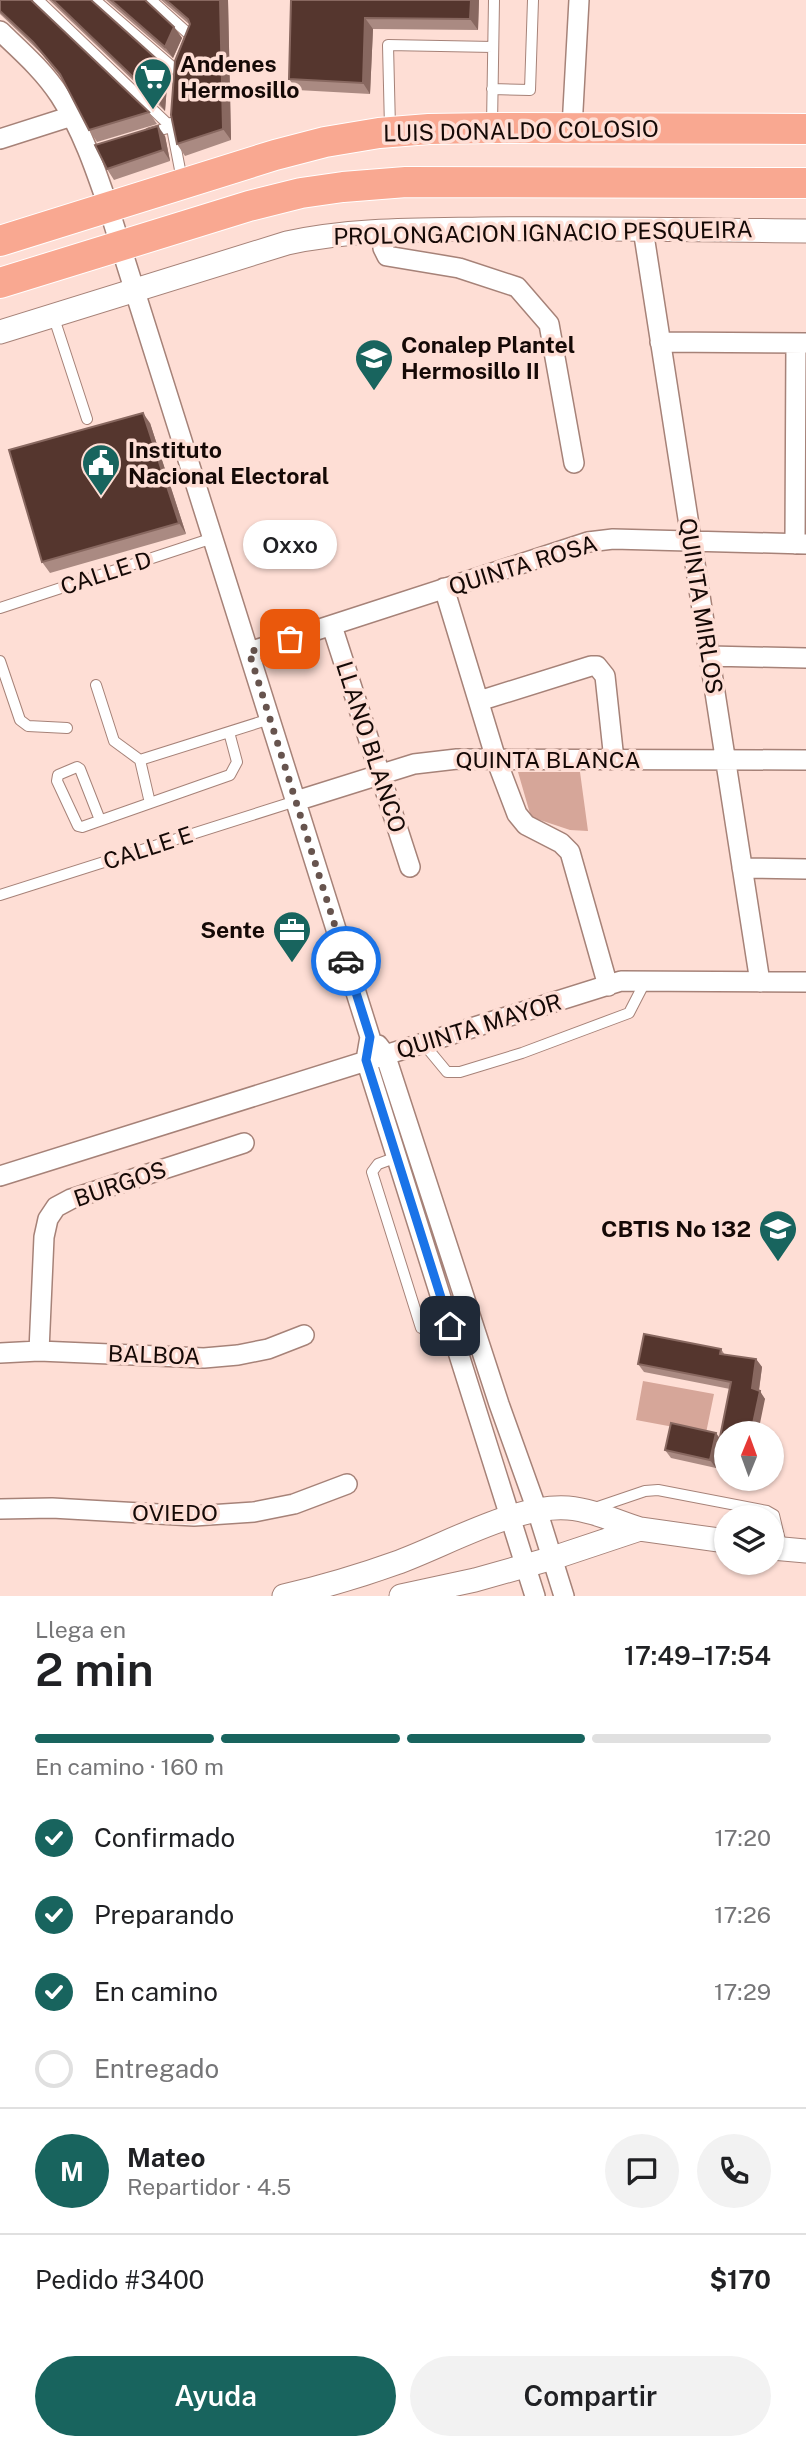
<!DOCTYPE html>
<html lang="es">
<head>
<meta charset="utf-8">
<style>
	body { margin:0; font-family:"Public Sans",sans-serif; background:#f2f2f2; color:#202124; height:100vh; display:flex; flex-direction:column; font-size:26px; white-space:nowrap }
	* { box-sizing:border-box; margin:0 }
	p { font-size:23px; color:#757577 }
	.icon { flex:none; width:38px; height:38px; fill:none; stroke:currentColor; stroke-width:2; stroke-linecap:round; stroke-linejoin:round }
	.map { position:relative; height:1596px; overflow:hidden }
	.sheet { display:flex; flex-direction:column; background:#fff; flex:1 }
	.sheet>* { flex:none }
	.needle { width:46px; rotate:1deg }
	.controls { position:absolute; left:714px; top:1421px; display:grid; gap:14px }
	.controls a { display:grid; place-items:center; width:70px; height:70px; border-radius:50%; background:#fff; box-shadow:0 2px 5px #0004; font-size:35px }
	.pin { position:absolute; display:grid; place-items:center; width:60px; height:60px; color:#fff; margin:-30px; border-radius:14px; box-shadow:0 4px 10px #0006 }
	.courier { position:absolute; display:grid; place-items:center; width:70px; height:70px; margin:-35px; border:5px solid #1a73e8; border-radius:50%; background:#fff; color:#222; box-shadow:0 2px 9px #0007 }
	.bubble { position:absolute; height:49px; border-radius:24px; background:#fff; box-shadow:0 2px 5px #0004; font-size:23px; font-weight:600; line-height:49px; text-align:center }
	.head em { font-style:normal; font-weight:600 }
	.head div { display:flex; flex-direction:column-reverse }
	.head { display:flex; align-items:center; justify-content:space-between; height:119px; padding:0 35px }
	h1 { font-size:46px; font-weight:600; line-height:52px }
	.bar { display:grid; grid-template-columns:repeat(4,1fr); gap:10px 7px; align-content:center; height:84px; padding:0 35px }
	.bar i { height:9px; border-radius:5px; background:#e0e0e0 }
	.bar .current { background:#18645e }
	.bar p { grid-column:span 4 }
	.line { display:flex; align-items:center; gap:18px; padding:0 35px; border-top:2px solid #e0e0e0 }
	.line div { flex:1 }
	.round { display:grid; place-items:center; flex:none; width:74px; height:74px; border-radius:37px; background:#f2f2f2 }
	ol { padding:0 35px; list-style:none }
	li { display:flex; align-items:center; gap:21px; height:77px }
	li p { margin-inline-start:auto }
	li .icon { padding:7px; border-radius:50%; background:#18645e; color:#fff; stroke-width:4 }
	li:last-child { color:#757577 }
	li i { width:38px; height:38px; border:4px solid #e0e0e0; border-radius:50% }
	.button { display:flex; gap:14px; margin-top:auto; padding:14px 35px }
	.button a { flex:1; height:80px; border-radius:42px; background:#18645e; color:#fff; font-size:28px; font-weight:600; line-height:80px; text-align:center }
	.button a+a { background:#f2f2f2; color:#202124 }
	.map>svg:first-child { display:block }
	.park { fill:#d6a699 }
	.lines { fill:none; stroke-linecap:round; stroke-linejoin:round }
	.service-casing { stroke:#a68278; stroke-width:12 }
	.minor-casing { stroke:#a68278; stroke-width:22 }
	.tertiary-casing { stroke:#a68278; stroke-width:25 }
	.primary-casing { stroke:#fff; stroke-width:32 }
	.service { stroke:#fff; stroke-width:10 }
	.minor { stroke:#fff; stroke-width:19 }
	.tertiary { stroke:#fff; stroke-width:23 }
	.primary { stroke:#f9a891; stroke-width:30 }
	.wall { fill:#aa8a82 }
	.shaded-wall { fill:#886860 }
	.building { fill:#55362e; stroke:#886860; stroke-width:2 }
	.done { stroke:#67544e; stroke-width:7; stroke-dasharray:0 12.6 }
	.route { stroke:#1a73e8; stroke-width:9 }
	.labels { text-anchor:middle; stroke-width:7; stroke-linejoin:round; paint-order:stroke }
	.poi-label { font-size:23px; font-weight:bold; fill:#150906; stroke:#feded5; text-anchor:start }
	.street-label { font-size:23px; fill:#150906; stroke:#feded5 }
</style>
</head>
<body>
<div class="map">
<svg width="806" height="1596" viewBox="0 0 806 1596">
	<rect width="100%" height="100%" fill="#feded5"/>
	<path class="park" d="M518 772H580L588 831 570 830 531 817Z
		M643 1381 714 1394 706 1433 636 1420Z"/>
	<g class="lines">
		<defs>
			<path id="service" d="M38 0 171 127 150 133
				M95 0 176 70
				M151 0 191 36 189 41
				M492 89 530 90 533 0
				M171 123 182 180
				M492 125 494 0
				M390 128 388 45 493 47
				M53 315 87 419
				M0 608 213 538
				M0 661 20 720 28 726 67 728
				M96 685 114 741 140 760 270 719
				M140 760 150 803
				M100 820 80 769 77 767 58 775 57 781 78 826 82 827 230 775 237 762 229 732
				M0 895 296 801
				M423 1043 447 1072H460L522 1053 629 1013 646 980
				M397 1157 378 1164 372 1172 421 1328 432 1331 450 1326
				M592 1509 645 1491 658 1490 767 1511 774 1515 782 1549"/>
			<path id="minor" d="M0 31C21 51 44 71 60 96 82 130 95 168 108 206L370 1037 366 1060 535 1596
				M572 128 579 0
				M0 139 72 116
				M643 229 760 982
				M382 230 383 248 387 256 459 268 517 287 549 324 574 463
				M660 342 806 343
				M795 544 796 343
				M444 588 496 759 517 814 526 825 561 843 570 852 608 986
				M332 626 410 867
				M249 652 588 542 613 539 806 544
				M709 656 806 658
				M479 701 591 666H597L605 676 614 760
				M296 801 414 764 457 759 806 760
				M742 868 806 869
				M378 1045 385 1054 499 1404 537 1510 564 1596
				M0 1176 621 981 806 982
				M39 1351 44 1237 48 1219 56 1207 71 1199 244 1143
				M0 1353 39 1351 204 1358 238 1355 268 1349 304 1335
				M0 1509 52 1508 194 1516 254 1512 294 1504 347 1484"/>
			<path id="tertiary" d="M0 332 287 243C351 229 416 230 482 229 590 228 698 230 806 231
				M772 1548 806 1551
				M284 1596C322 1587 360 1576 396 1563 446 1545 516 1504 568 1508 593 1510 617 1522 640 1529
				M401 1596 475 1580 553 1558 640 1529 726 1541"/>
			<path id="primary" d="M0 241 275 155 325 142 379 133 429 129 492 128 806 129
				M0 283 249 206 301 193 343 187 406 182 806 183"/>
		</defs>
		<use href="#service" class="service-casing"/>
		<use href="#minor" class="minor-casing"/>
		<use href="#tertiary" class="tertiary-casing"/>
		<use href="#primary" class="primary-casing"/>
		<use href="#service" class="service"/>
		<use href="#minor" class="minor"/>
		<use href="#tertiary" class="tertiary"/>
		<use href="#primary" class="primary"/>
	</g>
	<path class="wall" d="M0 0 149 112 157 124 97 142 89 130 62 79 41 53 0 14Z
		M49 0H91L168 73 165 111Z
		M106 0H145L174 27 182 38 173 58Z
		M161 0H228L231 140 185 156 177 144 190 25Z
		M291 0H479L478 30 373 29 370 94 297 90 289 79Z
		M165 136 170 161 114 180 107 169Z
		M150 423 186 534 50 573 42 562Z
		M721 1349 725 1355 756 1359 762 1367 759 1391 765 1399 726 1433V1445L720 1437 730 1389 644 1372 638 1364Z
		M722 1441 716 1468 671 1458 665 1450Z"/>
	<path class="shaded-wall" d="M220 0H228L231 140 223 129Z
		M471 0H479L478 30 470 19Z
		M365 18 373 29 370 94 363 83Z
		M174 27 182 38 173 58 165 47Z
		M160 62 168 73 165 111 157 100Z
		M158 126 165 136 170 161 163 150Z
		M143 413 150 423 186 534 179 523Z
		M756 1359 762 1367 758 1396 752 1388Z
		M760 1391 765 1399 758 1433H751Z
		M716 1433 722 1441 716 1468 710 1460Z"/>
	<path class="building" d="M0 0H31L149 112 89 130 60 74 33 42 0 11Z
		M53 0H91L160 62 157 100Z
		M111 0H145L174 27 165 47Z
		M166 0H220L223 129 177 144 171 115 175 61 190 24 188 19Z
		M291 0H471L470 19 365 18 363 83 289 79Z
		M158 126 163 150 107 169 95 145Z
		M143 413 179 523 42 562 9 450Z
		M644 1334 721 1349 720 1354 756 1359 752 1388 760 1391 751 1433H726V1438L720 1437 731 1382 638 1364Z
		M671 1423 716 1433 710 1460 665 1450Z"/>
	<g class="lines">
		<path class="done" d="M290 639 249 652 346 961"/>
		<path class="route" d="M346 961 370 1037 366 1060 450 1326"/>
	</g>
	<defs>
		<symbol id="supermarket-pin" viewBox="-11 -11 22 30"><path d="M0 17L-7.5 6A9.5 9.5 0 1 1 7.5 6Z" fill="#18645e" stroke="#feded5"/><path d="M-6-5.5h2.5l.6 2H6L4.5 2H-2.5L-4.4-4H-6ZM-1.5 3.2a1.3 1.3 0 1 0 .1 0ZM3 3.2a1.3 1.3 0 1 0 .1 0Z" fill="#fff"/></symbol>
		<symbol id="school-pin" viewBox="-11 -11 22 30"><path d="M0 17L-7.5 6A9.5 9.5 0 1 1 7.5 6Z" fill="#18645e" stroke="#feded5"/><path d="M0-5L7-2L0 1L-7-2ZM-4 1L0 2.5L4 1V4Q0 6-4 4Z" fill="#fff"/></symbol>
		<symbol id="civic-pin" viewBox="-11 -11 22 30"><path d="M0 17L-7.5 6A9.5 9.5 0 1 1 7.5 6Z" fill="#18645e" stroke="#feded5"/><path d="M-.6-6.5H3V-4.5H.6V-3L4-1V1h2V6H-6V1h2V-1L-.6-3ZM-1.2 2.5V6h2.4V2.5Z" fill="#fff"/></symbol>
		<symbol id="office-pin" viewBox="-11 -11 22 30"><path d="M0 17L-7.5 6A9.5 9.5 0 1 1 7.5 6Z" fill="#18645e" stroke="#feded5"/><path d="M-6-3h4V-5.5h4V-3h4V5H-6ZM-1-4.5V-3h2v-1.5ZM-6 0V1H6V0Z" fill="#fff"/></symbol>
	</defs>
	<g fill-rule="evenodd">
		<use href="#supermarket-pin" x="131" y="55" width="44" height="60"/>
		<use href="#school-pin" x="352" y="336" width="44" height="60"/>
		<use href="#civic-pin" x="79" y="441" width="44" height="60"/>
		<use href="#office-pin" x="270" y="908" width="44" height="60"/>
		<use href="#school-pin" x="756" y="1207" width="44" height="60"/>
	</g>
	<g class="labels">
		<g class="poi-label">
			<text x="180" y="72">Andenes<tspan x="180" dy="26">Hermosillo</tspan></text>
			<text x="401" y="353">Conalep Plantel<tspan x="401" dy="26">Hermosillo II</tspan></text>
			<text x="128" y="458">Instituto<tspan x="128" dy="26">Nacional Electoral</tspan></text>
			<text x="265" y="938" text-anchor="end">Sente</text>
			<text x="751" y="1237" text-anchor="end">CBTIS No 132</text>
		</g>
		<g class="street-label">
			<text transform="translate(521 131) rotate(-1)" y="8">LUIS DONALDO COLOSIO</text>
			<text transform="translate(543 233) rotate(-1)" y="8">PROLONGACION IGNACIO PESQUEIRA</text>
			<text transform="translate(523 565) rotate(-17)" y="8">QUINTA ROSA</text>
			<text transform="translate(106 573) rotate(-18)" y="8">CALLE D</text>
			<text transform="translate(701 606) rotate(81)" y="8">QUINTA MIRLOS</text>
			<text transform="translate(371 747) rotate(72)" y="8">LLANO BLANCO</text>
			<text x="548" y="768">QUINTA BLANCA</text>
			<text transform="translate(148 848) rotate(-18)" y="8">CALLE E</text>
			<text transform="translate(479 1026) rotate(-17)" y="8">QUINTA MAYOR</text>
			<text transform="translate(120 1184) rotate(-19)" y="8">BURGOS</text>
			<text transform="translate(154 1355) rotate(2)" y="8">BALBOA</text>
			<text x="175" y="1521">OVIEDO</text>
		</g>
	</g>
</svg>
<div class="controls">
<a><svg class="needle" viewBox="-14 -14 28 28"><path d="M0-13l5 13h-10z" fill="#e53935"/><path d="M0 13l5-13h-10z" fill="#757577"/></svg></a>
<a><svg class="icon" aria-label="layers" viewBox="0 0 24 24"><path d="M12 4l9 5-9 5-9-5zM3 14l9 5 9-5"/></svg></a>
</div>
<div class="pin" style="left:290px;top:639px;background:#ea580c"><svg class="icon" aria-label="bag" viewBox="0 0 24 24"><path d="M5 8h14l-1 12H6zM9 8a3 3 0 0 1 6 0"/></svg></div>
<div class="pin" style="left:450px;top:1326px;background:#1f2937"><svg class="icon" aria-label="home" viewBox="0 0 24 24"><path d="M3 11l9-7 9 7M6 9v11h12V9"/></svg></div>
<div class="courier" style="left:346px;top:961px"><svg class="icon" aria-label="car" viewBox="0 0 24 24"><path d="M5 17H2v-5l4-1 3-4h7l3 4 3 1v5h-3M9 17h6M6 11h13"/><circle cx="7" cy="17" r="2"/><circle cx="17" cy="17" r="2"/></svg></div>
<div class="bubble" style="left:243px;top:520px;width:94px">Oxxo</div>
</div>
<section class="sheet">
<div class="head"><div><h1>2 min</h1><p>Llega en</p></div><em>17:49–17:54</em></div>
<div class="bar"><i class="current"></i><i class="current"></i><i class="current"></i><i></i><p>En camino · 160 m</p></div>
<ol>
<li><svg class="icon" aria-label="check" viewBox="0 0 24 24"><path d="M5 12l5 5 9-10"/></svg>Confirmado<p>17:20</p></li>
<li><svg class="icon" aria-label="check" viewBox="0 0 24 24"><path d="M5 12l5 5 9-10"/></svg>Preparando<p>17:26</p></li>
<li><svg class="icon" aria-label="check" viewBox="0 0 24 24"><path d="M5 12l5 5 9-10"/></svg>En camino<p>17:29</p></li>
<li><i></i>Entregado</li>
</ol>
<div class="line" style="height:126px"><b class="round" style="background:#18645e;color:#fff">M</b><div><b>Mateo</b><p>Repartidor · 4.5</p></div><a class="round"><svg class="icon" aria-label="chat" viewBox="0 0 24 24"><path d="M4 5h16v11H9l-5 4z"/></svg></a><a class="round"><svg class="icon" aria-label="phone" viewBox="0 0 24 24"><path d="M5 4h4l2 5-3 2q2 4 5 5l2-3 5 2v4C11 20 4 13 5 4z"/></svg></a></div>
<div class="line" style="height:91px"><div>Pedido #3400</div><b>$170</b></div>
<div class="button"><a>Ayuda</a><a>Compartir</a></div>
</section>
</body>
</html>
